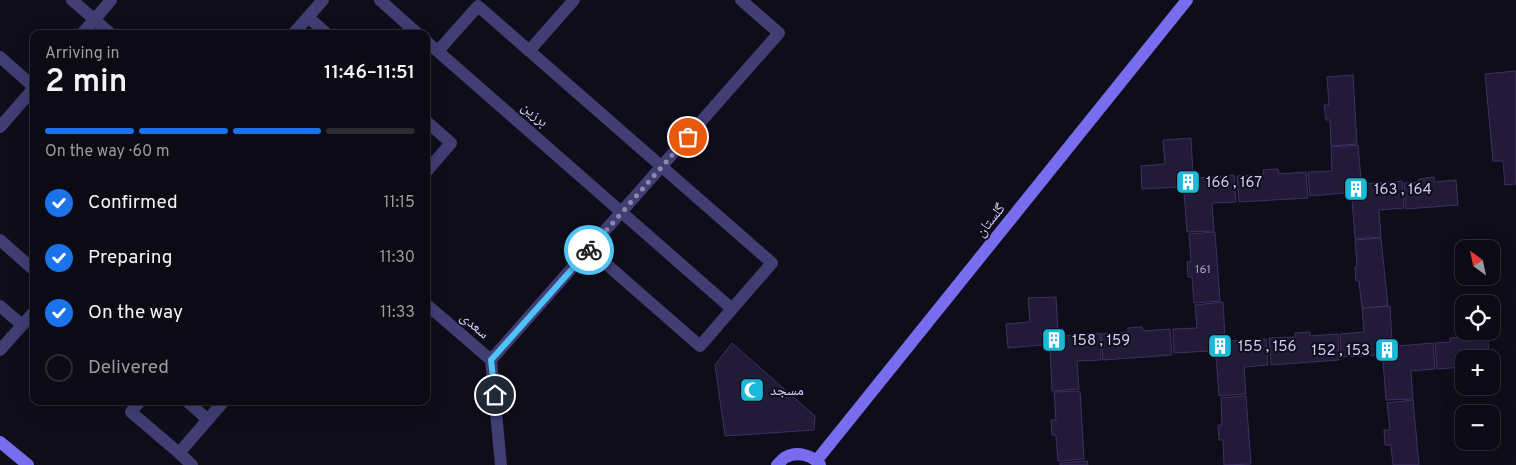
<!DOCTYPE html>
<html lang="en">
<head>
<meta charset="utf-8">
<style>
	body { margin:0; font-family:Overpass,"Noto Naskh Arabic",sans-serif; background:#15131d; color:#f1f3f6; height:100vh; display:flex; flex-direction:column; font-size:19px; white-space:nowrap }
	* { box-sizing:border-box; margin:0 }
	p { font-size:16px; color:#9a9aa0 }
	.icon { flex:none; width:28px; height:28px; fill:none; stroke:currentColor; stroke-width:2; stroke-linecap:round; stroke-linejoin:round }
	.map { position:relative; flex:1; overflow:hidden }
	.drawer { position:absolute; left:30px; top:30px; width:400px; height:375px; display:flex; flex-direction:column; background:#0c0a14; border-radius:10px; box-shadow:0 5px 20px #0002,0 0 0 1px #2c2b34 }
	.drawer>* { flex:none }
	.needle { width:32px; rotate:327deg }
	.buttons { position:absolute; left:1455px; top:240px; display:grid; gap:10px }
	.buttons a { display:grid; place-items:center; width:45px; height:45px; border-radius:10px; background:#0c0a14; box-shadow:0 5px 20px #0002,0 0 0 1px #2c2b34; font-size:25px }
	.pin { position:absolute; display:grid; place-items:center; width:42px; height:42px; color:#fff; margin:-21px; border:2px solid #fff; border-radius:50%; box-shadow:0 1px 5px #0007 }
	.courier { position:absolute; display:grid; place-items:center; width:50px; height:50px; margin:-25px; border:4px solid #4fc3f7; border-radius:50%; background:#fff; color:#222; box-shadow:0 1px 6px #0007 }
	.overview em { font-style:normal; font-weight:600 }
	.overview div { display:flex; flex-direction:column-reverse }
	.overview { display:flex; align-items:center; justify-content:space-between; height:85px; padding:0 15px }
	h1 { font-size:32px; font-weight:600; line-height:38px }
	.bar { display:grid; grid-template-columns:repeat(4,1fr); gap:8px 5px; align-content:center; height:60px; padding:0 15px }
	.bar i { height:6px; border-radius:4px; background:#2c2b34 }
	.bar .current { background:#1a73e8 }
	.bar p { grid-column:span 4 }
	ol { padding:0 15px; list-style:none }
	li { display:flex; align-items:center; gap:15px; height:55px }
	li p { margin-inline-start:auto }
	li .icon { padding:5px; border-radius:50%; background:#1a73e8; color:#fff; stroke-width:4 }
	li:last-child { color:#9a9aa0 }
	li i { width:28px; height:28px; border:2px solid #2c2b34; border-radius:50% }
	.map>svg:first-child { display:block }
	.building { fill:#221b38; stroke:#3c3062 }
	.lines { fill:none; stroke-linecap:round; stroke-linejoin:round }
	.street { stroke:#423d73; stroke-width:12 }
	.secondary { stroke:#786dee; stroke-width:12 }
	.done { stroke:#8f88ab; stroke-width:5; stroke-dasharray:0 9 }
	.route { stroke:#4fc3f7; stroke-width:6 }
	.labels { text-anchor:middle; stroke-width:4; stroke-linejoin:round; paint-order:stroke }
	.number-label { font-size:12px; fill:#a79fc9 }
	.street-label { font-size:15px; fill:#d3cbf9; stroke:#100d1a }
	.poi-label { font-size:15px; fill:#d3cbf9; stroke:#100d1a; text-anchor:start }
</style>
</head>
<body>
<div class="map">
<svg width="1516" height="465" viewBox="0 0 1516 465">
	<rect width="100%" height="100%" fill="#100d1a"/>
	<path class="building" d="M1516 71V184L1505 185 1503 161H1493L1485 74Z
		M1353 75 1357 144 1331 146 1330 120H1326L1324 105H1329L1327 77Z
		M1191 138 1193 174 1197 173 1198 178 1234 175 1236 202 1212 203 1214 231 1187 232 1184 192H1178V187L1142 189 1141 166 1165 164 1163 140Z
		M1358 145 1361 180H1365V184L1402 181 1404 208 1379 210 1381 237 1355 239 1352 199H1346V193L1310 196 1308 172 1332 171 1331 147Z
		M1278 169 1279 174 1306 172 1308 198 1239 202 1237 176 1264 174 1263 170Z
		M1434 177V182L1456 180 1458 205 1406 209 1404 183 1419 182V179Z
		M1215 232 1220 301 1194 303 1192 277H1188L1187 262H1191L1189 234Z
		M1381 238 1388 306 1362 308 1359 281H1356L1355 267 1357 266 1355 240Z
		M1056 297 1058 332 1063 331V336L1100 333 1101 360 1077 361 1079 389 1052 391 1050 350 1044 351 1043 345 1008 348 1006 324 1030 322 1028 298Z
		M1223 302 1225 338 1230 337V341L1266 339 1268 365 1244 367 1246 394 1219 396 1216 356H1211L1210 351 1174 353 1173 329 1197 328 1195 305Z
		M1390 306 1392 342 1396 341 1397 346 1433 343 1435 369 1411 371 1413 399 1386 400 1383 360H1377V355L1341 357 1340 334 1364 332 1362 308Z
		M1142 327 1143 331 1170 329 1172 355 1103 360 1101 334 1128 332V328Z
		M1310 332V336L1338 334 1339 360 1271 365 1269 338 1295 337V333Z
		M1465 337V341L1488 340 1489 359H1464V367L1437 369 1435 343 1450 342V338Z
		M732 343 815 416 814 430 725 436 715 365Z
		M1080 391 1084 459 1058 461 1056 435H1052L1051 420H1056L1054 392Z
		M1246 396 1251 464 1224 465 1223 440H1219L1218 425H1222L1221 398Z
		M1413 400 1419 465H1393L1391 445H1385L1384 430H1390L1387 403Z
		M1087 461 1088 465H1060V463Z"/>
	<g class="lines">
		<path class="street" d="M72 0 111 34
			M323 0 308 17 327 34
			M380 0 418 34
			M82 34 111 0
			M293 34 308 17
			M426 41 732 309 700 346 589 249
			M438 51 478 6 772 263 732 309
			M529 51 574 0
			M0 57 34 87
			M426 121 451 143 426 172
			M0 127 34 88
			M0 240 34 270
			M426 304 491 360 501 465
			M0 306 22 325
			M0 350 34 312
			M491 360 779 33 741 0
			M140 401 131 412 179 453
			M187 401 208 420
			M192 465 179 453 224 401"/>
		<path class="secondary" d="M0 442 28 465
			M817 460 1187 0
			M777 465C780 463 783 458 786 457 797 451 813 455 820 465"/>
	</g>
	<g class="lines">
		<path class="done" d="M589 250 688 137"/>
		<path class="route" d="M495 395 491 360 589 250"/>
	</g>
	<defs>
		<symbol id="building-square" viewBox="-11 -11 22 22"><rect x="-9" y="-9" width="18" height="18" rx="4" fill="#1ab9d7" stroke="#100d1a"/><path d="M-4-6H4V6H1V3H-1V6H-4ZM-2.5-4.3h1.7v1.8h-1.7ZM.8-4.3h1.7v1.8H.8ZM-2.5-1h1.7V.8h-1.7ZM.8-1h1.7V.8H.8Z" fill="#fff"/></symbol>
		<symbol id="mosque-square" viewBox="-11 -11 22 22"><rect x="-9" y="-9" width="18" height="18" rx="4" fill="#1ab9d7" stroke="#100d1a"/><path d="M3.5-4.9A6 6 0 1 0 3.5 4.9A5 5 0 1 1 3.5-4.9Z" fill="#fff"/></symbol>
	</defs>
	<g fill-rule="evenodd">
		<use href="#building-square" x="1174" y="168" width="28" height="28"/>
		<use href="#building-square" x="1342" y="175" width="28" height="28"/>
		<use href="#building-square" x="1040" y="326" width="28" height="28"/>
		<use href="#building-square" x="1206" y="332" width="28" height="28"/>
		<use href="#building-square" x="1373" y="336" width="28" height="28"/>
		<use href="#mosque-square" x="738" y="376" width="28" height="28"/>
	</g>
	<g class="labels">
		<g class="number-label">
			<text x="1203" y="273">161</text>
		</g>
		<g class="street-label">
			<text transform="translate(535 114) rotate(41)" y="5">برزین</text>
			<text transform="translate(990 220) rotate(-51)" y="5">گلستان</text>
			<text transform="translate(475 325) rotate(41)" y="5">سعدی</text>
		</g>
		<g class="poi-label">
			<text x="1206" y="187">166 , 167</text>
			<text x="1374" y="194">163 , 164</text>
			<text x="1072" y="345">158 , 159</text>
			<text x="1238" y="351">155 , 156</text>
			<text x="1370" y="355" text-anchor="end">152 , 153</text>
			<text x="770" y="395">مسجد</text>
		</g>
	</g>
</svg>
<div class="buttons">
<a><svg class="needle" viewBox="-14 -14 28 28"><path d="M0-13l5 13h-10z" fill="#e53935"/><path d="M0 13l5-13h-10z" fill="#9a9aa0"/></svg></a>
<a><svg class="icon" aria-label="locate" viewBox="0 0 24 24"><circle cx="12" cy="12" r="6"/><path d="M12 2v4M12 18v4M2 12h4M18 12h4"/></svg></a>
<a>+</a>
<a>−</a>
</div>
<div class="pin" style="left:688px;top:137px;background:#ea580c"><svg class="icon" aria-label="bag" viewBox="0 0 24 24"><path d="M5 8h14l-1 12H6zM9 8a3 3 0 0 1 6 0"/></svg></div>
<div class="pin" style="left:495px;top:395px;background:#1f2937"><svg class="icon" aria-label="home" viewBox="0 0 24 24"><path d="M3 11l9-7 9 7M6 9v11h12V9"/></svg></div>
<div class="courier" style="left:589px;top:250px"><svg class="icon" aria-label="bike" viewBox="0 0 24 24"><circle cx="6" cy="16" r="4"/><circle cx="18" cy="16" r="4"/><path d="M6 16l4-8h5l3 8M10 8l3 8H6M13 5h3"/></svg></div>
<section class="drawer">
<div class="overview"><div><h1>2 min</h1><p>Arriving in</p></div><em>11:46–11:51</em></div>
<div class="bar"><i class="current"></i><i class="current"></i><i class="current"></i><i></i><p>On the way · 60 m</p></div>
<ol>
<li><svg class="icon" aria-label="check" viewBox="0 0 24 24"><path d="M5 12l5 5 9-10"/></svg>Confirmed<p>11:15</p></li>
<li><svg class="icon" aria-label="check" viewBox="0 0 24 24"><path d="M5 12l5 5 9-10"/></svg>Preparing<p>11:30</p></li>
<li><svg class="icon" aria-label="check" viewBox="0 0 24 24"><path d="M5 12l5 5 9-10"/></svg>On the way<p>11:33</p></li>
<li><i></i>Delivered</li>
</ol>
</section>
</div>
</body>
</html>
